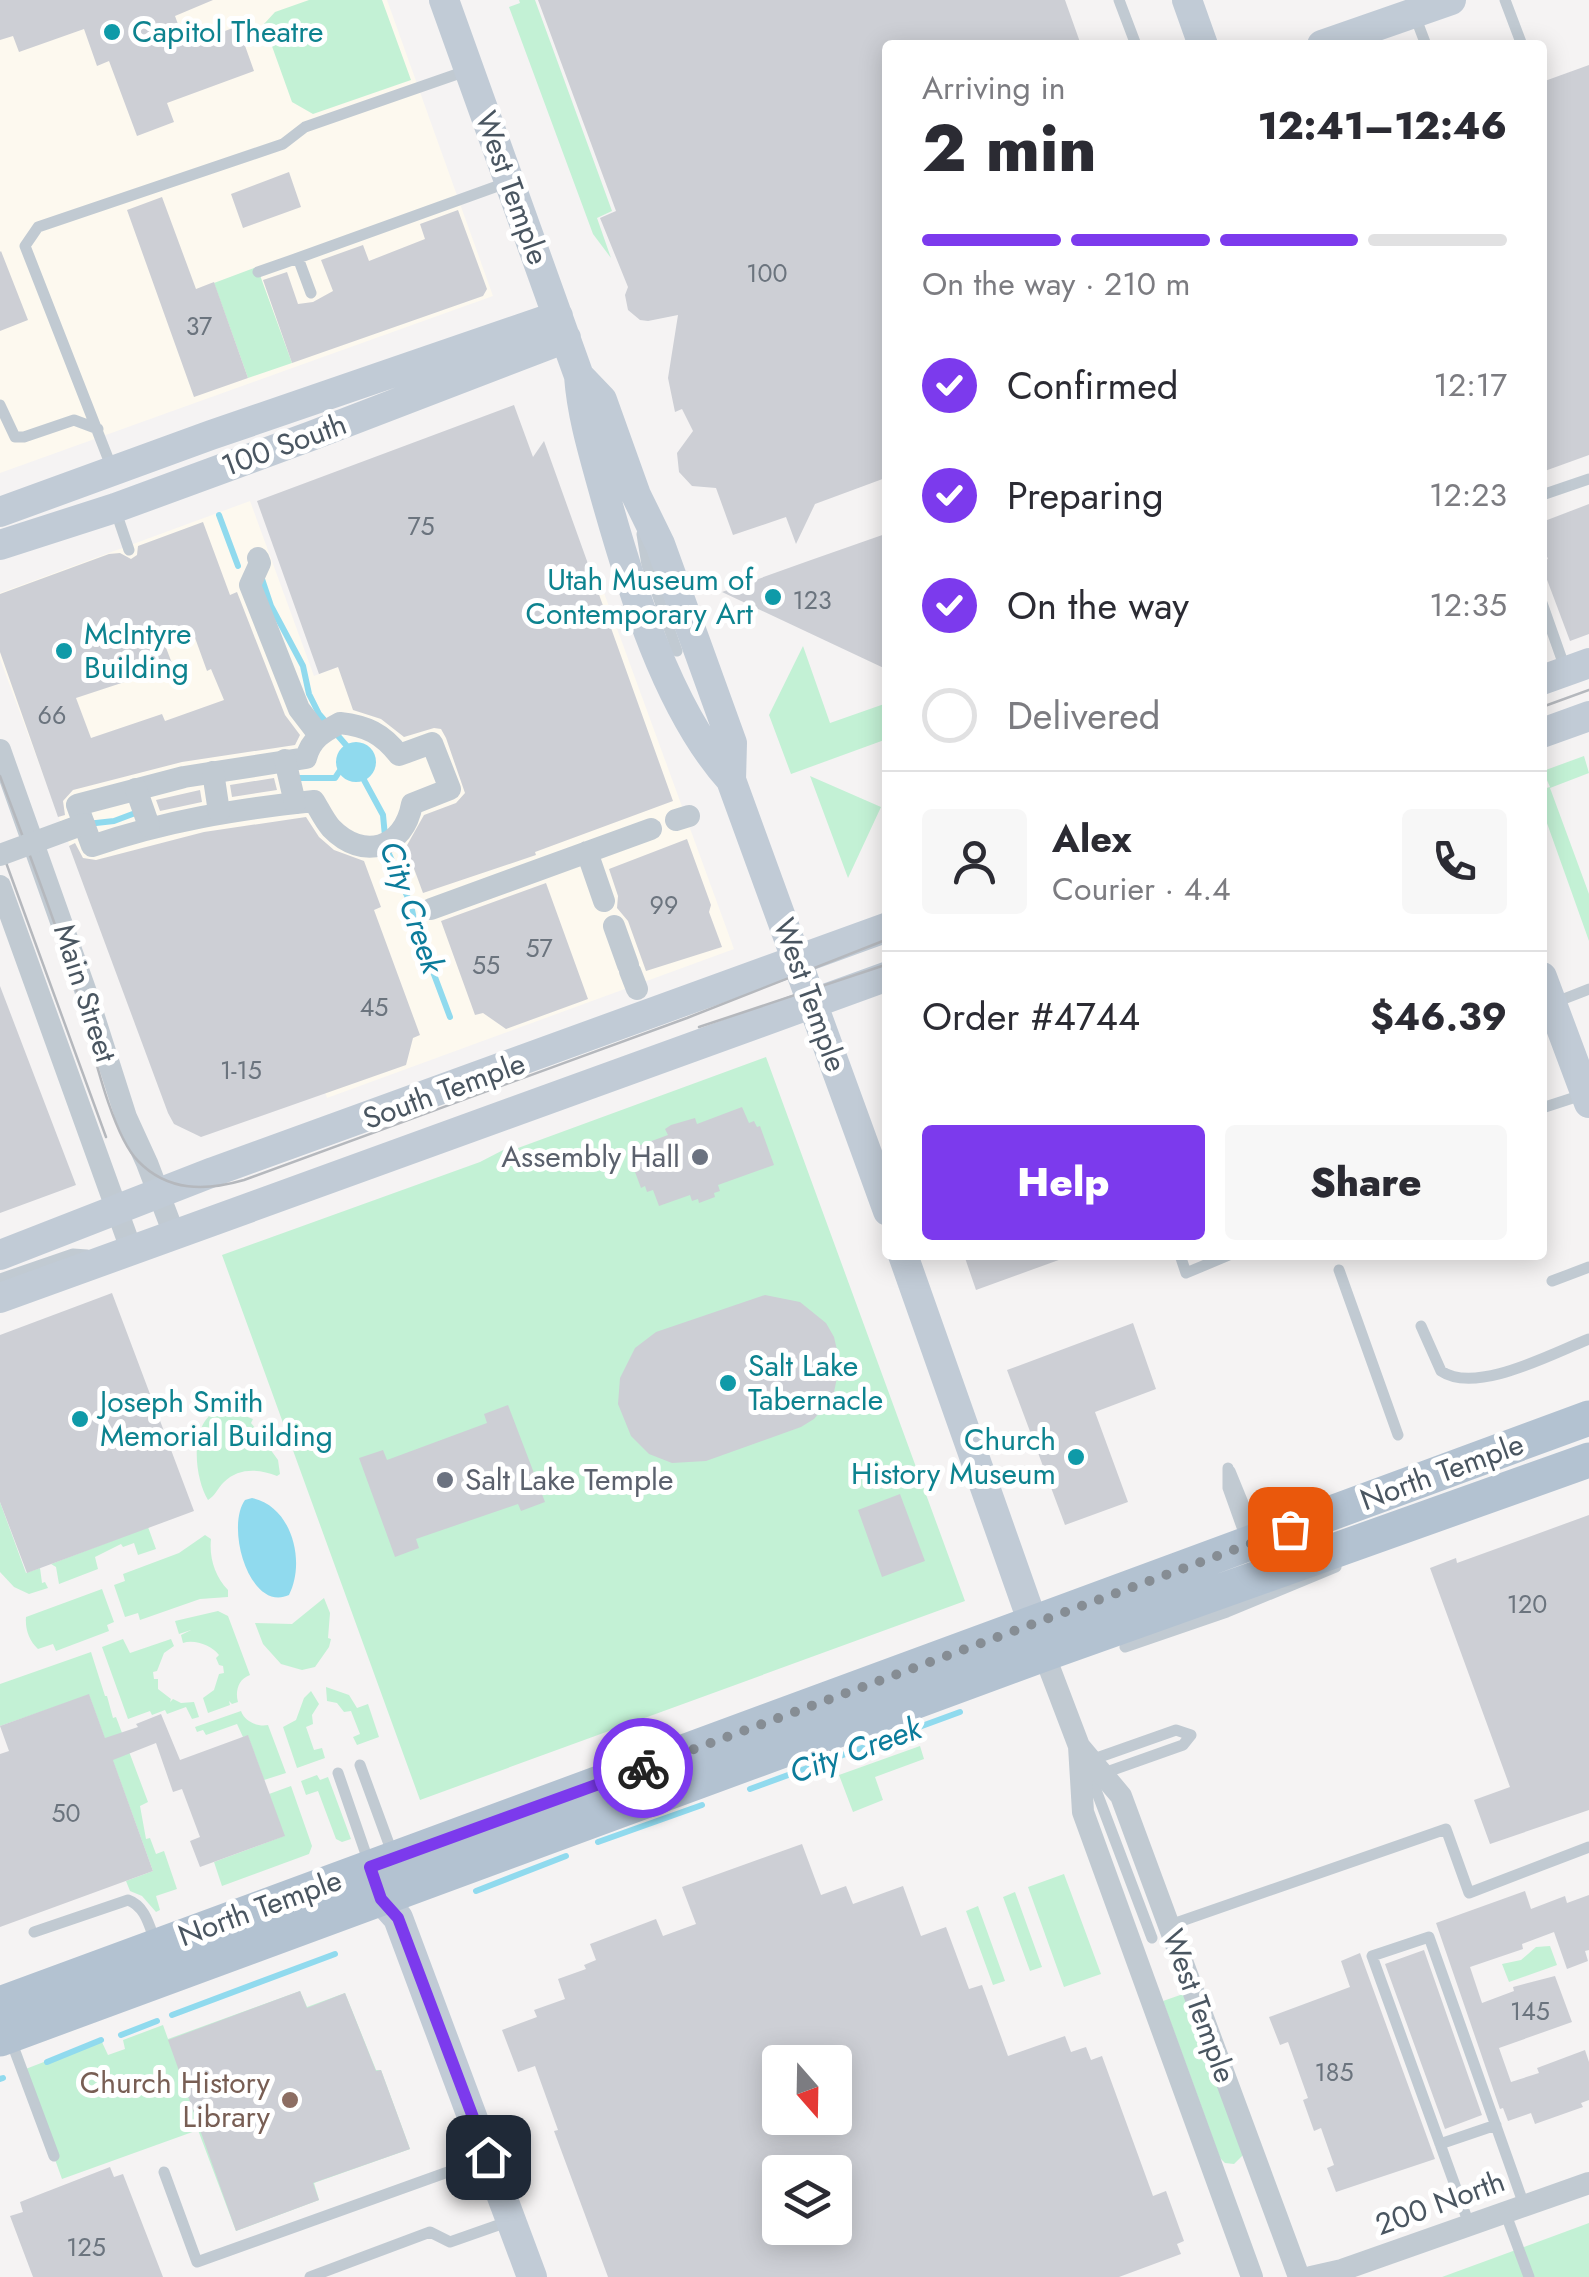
<!DOCTYPE html>
<html lang="en">
<head>
<meta charset="utf-8">
<style>
	body { margin:0; font-family:Jost,sans-serif; background:#f7f7f7; color:#2b2b33; height:100vh; display:flex; flex-direction:column; font-size:38px; white-space:nowrap }
	* { box-sizing:border-box; margin:0 }
	p { font-size:32px; color:#7c7c81 }
	.icon { flex:none; width:55px; height:55px; fill:none; stroke:currentColor; stroke-width:2; stroke-linecap:round; stroke-linejoin:round }
	.map { position:relative; flex:1; overflow:hidden }
	.side { position:absolute; left:882px; top:40px; width:665px; height:1220px; display:flex; flex-direction:column; background:#fff; border-radius:10px; box-shadow:0 5px 25px #0003 }
	.side>* { flex:none }
	.needle { width:65px; rotate:160deg }
	.fabs { position:absolute; left:762px; top:2045px; display:grid; gap:20px }
	.fabs a { display:grid; place-items:center; width:90px; height:90px; border-radius:10px; background:#fff; box-shadow:0 5px 25px #0003; font-size:50px }
	.pin { position:absolute; display:grid; place-items:center; width:85px; height:85px; color:#fff; margin:-42px; border-radius:20px; box-shadow:0 5px 15px #0006 }
	.courier { position:absolute; display:grid; place-items:center; width:100px; height:100px; margin:-50px; border:8px solid #7c3aed; border-radius:50%; background:#fff; color:#222; box-shadow:0 2px 12px #0007 }
	.headline em { font-style:normal; font-weight:800 }
	.headline div { display:flex; flex-direction:column-reverse }
	.headline { display:flex; align-items:center; justify-content:space-between; height:170px; padding:0 40px }
	h1 { font-size:65px; font-weight:800; line-height:75px }
	.bar { display:grid; grid-template-columns:repeat(4,1fr); gap:15px 10px; align-content:center; height:120px; padding:0 40px }
	.bar i { height:12px; border-radius:8px; background:#e1e1e2 }
	.bar .active { background:#7c3aed }
	.bar p { grid-column:span 4 }
	.line { display:flex; align-items:center; gap:25px; padding:0 40px; border-top:2px solid #e1e1e2 }
	.line div { flex:1 }
	.round { display:grid; place-items:center; flex:none; width:105px; height:105px; border-radius:10px; background:#f7f7f7 }
	ol { padding:0 40px; list-style:none }
	li { display:flex; align-items:center; gap:30px; height:110px }
	li p { margin-inline-start:auto }
	li .icon { padding:10px; border-radius:50%; background:#7c3aed; color:#fff; stroke-width:4 }
	li:last-child { color:#7c7c81 }
	li i { width:55px; height:55px; border:5px solid #e1e1e2; border-radius:50% }
	.cta { display:flex; gap:20px; margin-top:auto; padding:20px 40px }
	.cta a { flex:1; height:115px; border-radius:10px; background:#7c3aed; color:#fff; font-size:40px; font-weight:800; line-height:115px; text-align:center }
	.cta a+a { background:#f7f7f7; color:#2b2b33 }
	.map>svg:first-child { display:block }
	.commercial { fill:#fdf9ef }
	.green { fill:#c3f1d5 }
	.water { fill:#90daee }
	.lines { fill:none; stroke-linecap:round; stroke-linejoin:round }
	.stream { stroke:#90daee; stroke-width:6 }
	.building { fill:#cdcfd5; fill-rule:evenodd }
	.lane { stroke:#c1cad2; stroke-width:11 }
	.street { stroke:#c1cad2; stroke-width:22 }
	.secondary { stroke:#c1cbd6; stroke-width:30 }
	.primary { stroke:#b3c2d1; stroke-width:35 }
	.tram { stroke:#b5b8bd; stroke-width:2.5 }
	.street-bridge { stroke:#c1cad2; stroke-width:22 }
	.done { stroke:#868d94; stroke-width:10; stroke-dasharray:0 18 }
	.route { stroke:#7c3aed; stroke-width:12 }
	.culture-dot { fill:#0f9aa8; stroke:#fff; stroke-width:4 }
	.worship-dot { fill:#6b7280; stroke:#fff; stroke-width:4 }
	.education-dot { fill:#8d6e63; stroke:#fff; stroke-width:4 }
	.labels { text-anchor:middle; stroke-width:10; stroke-linejoin:round; paint-order:stroke }
	.number-label { font-size:25px; fill:#6b747e }
	.culture-label { font-size:30px; fill:#0d838f; stroke:#fff; text-anchor:start }
	.street-label { font-size:30px; fill:#4a5661; stroke:#fff }
	.worship-label { font-size:30px; fill:#5b616d; stroke:#fff; text-anchor:end }
	.education-label { font-size:30px; fill:#785e54; stroke:#fff; text-anchor:end }
	.water-label { font-size:32px; font-style:italic; fill:#0c7c9b; stroke:#fff }
</style>
</head>
<body>
<div class="map">
<svg width="1589" height="2277" viewBox="0 0 1589 2277">
	<rect width="100%" height="100%" fill="#f5f3f3"/>
	<path class="commercial" d="M0 0H387L493 296 0 473Z
		M250 501 314 676 596 571 734 949 327 1098 322 1084 155 1075 0 659V593Z"/>
	<path class="green" d="M309 0H382L411 80 313 114 292 102 264 24 275 12Z
		M519 0H535L612 211 597 218 611 258 593 234 509 7 520 3Z
		M257 267 292 363 248 378 214 283Z
		M803 646 830 723 887 703V739L791 774 769 715Z
		M1584 756 1589 773 1550 788 1589 894V941L1543 812V789L1550 787 1543 771Z
		M810 776 881 807 848 878Z
		M766 1057 965 1601 420 1800 222 1255 480 1162 509 1147 518 1148Z
		M224 1408 253 1419 251 1423 261 1435 264 1434 267 1440 265 1442 278 1460 280 1474 277 1476C260 1469 239 1467 224 1482 217 1489 215 1496 208 1500 194 1478 187 1416 224 1408Z
		M0 1502 26 1573 40 1568 42 1583 45 1582 48 1588 29 1594 14 1587 0 1572Z
		M148 1527 156 1549 138 1555 134 1543 123 1547 121 1544 95 1557 98 1569 59 1584 56 1567 51 1564Z
		M205 1535 211 1539C209 1558 215 1576 228 1590V1597L200 1599 140 1620 138 1613 125 1617 114 1585 125 1581 123 1574 179 1553Z
		M102 1589 114 1622 107 1625 109 1631 56 1651 53 1644 38 1649C29 1641 25 1629 26 1617Z
		M324 1598 330 1613 328 1638 331 1639 329 1647 315 1667 302 1670 281 1664 263 1644 255 1623 292 1624Z
		M218 1611 228 1616 250 1675C238 1679 235 1692 238 1702L232 1704 229 1701 230 1705 208 1713 203 1698 214 1690 219 1674 224 1673 223 1666 219 1665 216 1658 219 1655C212 1646 195 1639 183 1643L181 1635 191 1630 179 1634 175 1621Z
		M123 1639 130 1653 171 1639 174 1646 164 1653 157 1671 153 1672 154 1679H158V1689L171 1699 170 1702 173 1699 181 1703 194 1702 199 1717 192 1719 186 1707 167 1714 165 1710 152 1715 150 1711 128 1719 102 1647Z
		M91 1652 105 1696H107L113 1718 116 1717 148 1802 140 1806 146 1839 150 1838 156 1854 164 1851 177 1889 156 1896 160 1910 156 1912 142 1896 130 1891 126 1881 153 1871 89 1695 0 1726V1684Z
		M326 1687 349 1695 357 1708 368 1704 379 1737 357 1745 353 1737 360 1734 351 1711 344 1712 337 1703 327 1701Z
		M311 1691 319 1704 312 1715 313 1724 306 1727 314 1750 322 1748 325 1758 297 1768 283 1727 296 1720 304 1698Z
		M241 1711C245 1722 258 1727 268 1725L286 1773 264 1780 248 1736 243 1737 237 1724 206 1735 203 1730 197 1732 195 1727Z
		M920 1746 924 1759 875 1777 883 1800 853 1812 839 1775Z
		M317 1775 320 1780 328 1777 351 1839 342 1842 336 1839 318 1791 306 1795 301 1781Z
		M291 1786 312 1846 309 1854 222 1886 214 1862 284 1836 269 1794Z
		M1064 1874 1101 1974 1064 1987 1028 1887Z
		M1015 1892 1042 1967 1030 1971 1003 1897Z
		M978 1906 1005 1981 993 1985 966 1911Z
		M1550 1946 1557 1965 1509 1982 1502 1964 1521 1960 1536 1947Z
		M300 1991 307 2007 345 1993 376 2070H381L410 2149 314 2183 319 2200 236 2231 198 2130 62 2179 23 2070 101 2040 108 2055 125 2049 123 2040 163 2025 168 2039Z
		M1186 1993 1243 2155 1234 2164 1225 2163 1220 2158 1163 2001Z
		M1589 2223V2277H1442Z"/>
	<path class="water" d="M336 762a20 20 0 1 1 40 0a20 20 0 1 1-40 0Z
		M252 1498C292 1506 306 1562 289 1595 250 1613 225 1528 245 1500Z"/>
	<g class="lines">
		<path class="stream" d="M219 515 238 566
			M262 579 271 606 303 666 309 694 319 714 346 745
			M294 778H335L339 772
			M364 780 383 815 386 847 411 905 415 924 450 1017
			M87 824 114 821 138 812
			M750 1789 960 1712
			M598 1842 702 1805
			M476 1891 566 1856
			M172 2015 335 1954
			M121 2035 157 2021
			M47 2062 101 2040
			M0 2079 3 2078"/>
	</g>
	<path class="building" d="M0 0H213L175 16 186 46 238 26 254 71 167 103 174 122 137 136 109 61 97 66 84 29 19 52 13 36 0 40Z
		M538 0H1065L1081 45H888V477L815 504 796 544 786 517 733 535 716 488 692 486 679 472 677 453 693 431 682 409 675 412 668 378 678 315 648 321 640 320 628 310 625 295 628 287 600 218 616 211Z
		M1589 65V455L1542 472V82Z
		M289 172 301 207 243 228 231 194Z
		M162 197 196 289 214 282 248 378 194 397 127 210Z
		M458 210 487 289 483 296 292 363 263 280 287 272 298 304 313 302 333 291 321 260 363 245 369 261 425 239 420 224Z
		M1 251 28 320 0 331V252Z
		M514 405 533 457 544 441 673 801 535 852 536 855 423 893 406 847 424 815 456 803 465 793 446 738 441 729 434 728 404 737 381 719 353 710 338 667 319 674 257 501Z
		M1589 504V634L1570 641 1546 577 1542 578V561L1548 559 1542 545V522Z
		M203 522 230 595 237 592 285 715 300 735 295 745 182 762 73 790 63 801 65 815 58 817 0 652V594L109 554 120 553 131 559 137 555 138 546ZM194 635 207 671 211 669 224 700 165 721 162 714 91 738 76 698 173 666 165 645Z
		M888 533V670L722 592 811 560Z
		M274 778 277 790 232 797 230 785Z
		M200 790 202 802 160 811 156 800Z
		M306 817 319 837 334 850 364 861 381 907 374 910 420 1035 413 1038 406 1065 201 1137 174 1124 168 1113 69 846 75 843 83 858 96 860 204 832Z
		M687 839 711 905 709 912 722 947 646 971 628 921 617 908 618 896 609 869Z
		M546 883 588 999 506 1029 483 1013 475 1015 441 921Z
		M0 986 76 1185 0 1213Z
		M742 1107 749 1123 754 1121 757 1127 760 1126 774 1165 718 1185 720 1191 714 1193 715 1197 699 1203 698 1199 692 1201 690 1195 659 1206 653 1190 647 1192 645 1186 641 1188 635 1172 640 1170 637 1163 643 1161 638 1146 668 1135 665 1129 671 1125 695 1118 697 1124Z
		M964 1255H1066L1067 1257 976 1290Z
		M112 1293 194 1511 27 1573 0 1502V1335Z
		M765 1295 800 1302 826 1323 834 1337 840 1363 833 1397 814 1419 801 1427 706 1461 672 1463 649 1454 631 1436 618 1404 620 1378 635 1348 656 1332Z
		M1133 1323 1156 1389 1095 1412 1128 1502 1065 1525 1007 1370Z
		M508 1405 545 1502 521 1511 518 1504 416 1539 419 1548 395 1557 359 1458 383 1450 387 1460 487 1423 484 1414Z
		M900 1494 925 1561 882 1577 858 1510Z
		M1589 1515V1810L1490 1844 1474 1800 1510 1787 1430 1568 1456 1558 1457 1563Z
		M89 1694 105 1738 138 1727 136 1724 161 1714 180 1760 248 1735 285 1836 200 1867 190 1841 200 1837 182 1789 173 1792 156 1743 113 1760 153 1871 0 1927V1754L9 1751 0 1726Z
		M802 1844 821 1895 846 1886 853 1904 903 1886 921 1936 946 1927 969 1989 982 1985 1008 2056 1065 2036 1071 2052 1086 2047 1091 2060 1102 2056 1153 2196 1166 2191 1184 2241 1177 2244 1181 2254 1119 2277H608L554 2131 558 2130 535 2066 518 2072 502 2030 537 2017 534 2010 565 1999 558 1979 586 1969 584 1965 596 1960 590 1944 656 1919 663 1936 696 1924 682 1887ZM780 2062H835V2118H780ZM780 2172H835V2228H780Z
		M1525 1891 1531 1909 1565 1896 1567 1903 1589 1895V1950L1585 1951 1588 1961 1567 1969 1554 1932 1522 1944 1523 1949 1470 1967 1482 2003 1514 1991 1513 1987 1555 1976 1572 2022 1499 2048 1511 2082 1539 2073 1537 2068 1585 2050 1589 2062V2100L1581 2103 1583 2107 1535 2124 1531 2113 1508 2121 1503 2108 1500 2109 1436 1923Z
		M1424 1950 1482 2115 1445 2129 1385 1964Z
		M1360 1953 1435 2159 1336 2192 1327 2168 1334 2165 1321 2128 1314 2131 1303 2100 1308 2098 1288 2042 1280 2045 1269 2017 1350 1987 1341 1961Z
		M300 1991 307 2008 345 1993 376 2071 381 2070 410 2149 313 2183 319 2200 236 2231 168 2040Z
		M110 2167 114 2177 123 2174 163 2277H33L10 2216 23 2212 20 2202Z"/>
	<g class="lines">
		<path class="lane" d="M1119 0 1136 45
			M1505 0 1522 45
			M1415 16 1426 45
			M258 272 298 258
			M311 293 298 258 506 183
			M0 405 15 437H24L74 420 98 429
			M113 471 25 246 38 227 283 144 305 127 466 71
			M1542 495 1589 479
			M116 512 129 550
			M642 534 647 565 677 651
			M1542 603 1566 671
			M1556 1002 1589 989
			M1542 1108 1582 1095
			M1180 1255 1186 1273 1229 1255
			M1339 1270 1398 1435
			M0 1279 73 1254 87 1255
			M1552 1281 1589 1267
			M1421 1326 1441 1371C1476 1395 1553 1353 1589 1339
			M1228 1468V1488L1247 1541
			M1230 1471 1257 1537
			M1125 1647 1227 1612 1336 1567
			M1091 1760 1176 1730 1191 1735 1183 1745 1104 1773
			M360 1765 393 1855
			M1088 1769 1152 1938
			M338 1773 369 1863
			M1170 1925 1446 1829 1469 1893 1589 1847
			M34 1932 128 1900C145 1906 149 1925 155 1941
			M10 2038 54 2156
			M1440 2144 1496 2125
			M164 2172 197 2262 484 2159
			M1505 2212 1529 2277
			M1469 2224 1372 1956 1429 1937 1524 2205
			M310 2277 430 2232 450 2242 507 2222"/>
		<path class="street" d="M258 558 260 563 250 585 299 709 319 735
			M340 723C366 726 382 733 399 755L432 743 450 789 412 804C404 849 363 861 331 828 324 820 319 809 314 801 237 809 165 821 92 846L77 805 184 777 306 758C311 739 323 732 340 723Z
			M0 750 87 995 126 1117 147 1163 174 1234
			M676 820 689 816
			M587 852 604 901
			M0 886 131 1249
			M431 909 651 829
			M614 926 628 965
			M630 971 637 989
			M1044 1654 1079 1746 1121 1796 1299 2277
			M1079 1746 1083 1812 1252 2277
			M1311 2277 1342 2270 1589 2183"/>
		<path class="secondary" d="M444 0 579 376C582 417 594 455 605 495 631 587 667 709 731 780L888 1211
			M1187 0 1203 45
			M1322 45 1451 0
			M579 376 602 400 636 495 660 544 732 743 731 780
			M0 512 211 435 558 316
			M0 545 115 508 311 436 566 338
			M1542 680 1589 663
			M1542 733 1589 716
			M1542 977 1589 1103
			M0 1255 213 1172 888 927
			M903 1255 1040 1643
			M0 1298 888 976
			M374 1877 381 1899 398 1918 532 2277"/>
		<path class="primary" d="M0 2004 1589 1418
			M0 2039 1044 1654 1589 1460"/>
		<path class="tram" d="M1542 707 1589 690
			M0 776C24 840 49 904 70 969 86 1016 107 1130 138 1161 168 1192 206 1191 244 1180L687 1018 888 939
			M0 846 106 1137
			M699 1027 888 964"/>
		<path class="street-bridge" d="M285 760 295 803
			M213 772 219 812
			M136 789 149 826
			M0 855 84 824"/>
	</g>
	<g class="lines">
		<path class="done" d="M643 1768 1290 1529"/>
		<path class="route" d="M488 2157 398 1918 381 1899 370 1867 643 1768"/>
	</g>
	<g class="culture-dot">
		<circle cx="112" cy="32" r="10"/>
		<circle cx="773" cy="597" r="10"/>
		<circle cx="64" cy="651" r="10"/>
		<circle cx="728" cy="1383" r="10"/>
		<circle cx="80" cy="1419" r="10"/>
		<circle cx="1076" cy="1457" r="10"/>
	</g>
	<g class="worship-dot">
		<circle cx="700" cy="1157" r="10"/>
		<circle cx="445" cy="1480" r="10"/>
	</g>
	<circle class="education-dot" cx="290" cy="2100" r="10"/>
	<g class="labels">
		<g class="number-label">
			<text x="767" y="282">100</text>
			<text x="199" y="335">37</text>
			<text x="421" y="535">75</text>
			<text x="812" y="609">123</text>
			<text x="52" y="724">66</text>
			<text x="664" y="914">99</text>
			<text x="539" y="957">57</text>
			<text x="486" y="974">55</text>
			<text x="374" y="1016">45</text>
			<text x="241" y="1079">1-15</text>
			<text x="1527" y="1613">120</text>
			<text x="66" y="1822">50</text>
			<text x="1530" y="2020">145</text>
			<text x="1334" y="2081">185</text>
			<text x="86" y="2256">125</text>
		</g>
		<g class="culture-label">
			<text x="132" y="42">Capitol Theatre</text>
			<text x="753" y="590" text-anchor="end">Utah Museum of<tspan x="753" dy="34">Contemporary Art</tspan></text>
			<text x="84" y="644">McIntyre<tspan x="84" dy="34">Building</tspan></text>
			<text x="748" y="1376">Salt Lake<tspan x="748" dy="34">Tabernacle</tspan></text>
			<text x="100" y="1412">Joseph Smith<tspan x="100" dy="34">Memorial Building</tspan></text>
			<text x="1056" y="1450" text-anchor="end">Church<tspan x="1056" dy="34">History Museum</tspan></text>
		</g>
		<g class="street-label">
			<text transform="translate(512 188) rotate(70)" y="10">West Temple</text>
			<text transform="translate(284 445) rotate(-20)" y="10">100 South</text>
			<text transform="translate(85 993) rotate(72)" y="10">Main Street</text>
			<text transform="translate(810 995) rotate(70)" y="10">West Temple</text>
			<text transform="translate(444 1091) rotate(-20)" y="10">South Temple</text>
			<text transform="translate(1442 1472) rotate(-20)" y="10">North Temple</text>
			<text transform="translate(260 1908) rotate(-20)" y="10">North Temple</text>
			<text transform="translate(1199 2006) rotate(70)" y="10">West Temple</text>
			<text transform="translate(1440 2203) rotate(-20)" y="10">200 North</text>
		</g>
		<g class="worship-label">
			<text x="680" y="1167">Assembly Hall</text>
			<text x="465" y="1490" text-anchor="start">Salt Lake Temple</text>
		</g>
		<g class="education-label">
			<text x="270" y="2093">Church History<tspan x="270" dy="34">Library</tspan></text>
		</g>
		<g class="water-label">
			<text transform="translate(412 907) rotate(71)" y="11">City Creek</text>
			<text transform="translate(855 1750) rotate(-20)" y="11">City Creek</text>
		</g>
	</g>
</svg>
<div class="fabs">
<a><svg class="needle" viewBox="-14 -14 28 28"><path d="M0-13l5 13h-10z" fill="#e53935"/><path d="M0 13l5-13h-10z" fill="#7c7c81"/></svg></a>
<a><svg class="icon" aria-label="layers" viewBox="0 0 24 24"><path d="M12 4l9 5-9 5-9-5zM3 14l9 5 9-5"/></svg></a>
</div>
<div class="pin" style="left:1290px;top:1529px;background:#ea580c"><svg class="icon" aria-label="bag" viewBox="0 0 24 24"><path d="M5 8h14l-1 12H6zM9 8a3 3 0 0 1 6 0"/></svg></div>
<div class="pin" style="left:488px;top:2157px;background:#1f2937"><svg class="icon" aria-label="home" viewBox="0 0 24 24"><path d="M3 11l9-7 9 7M6 9v11h12V9"/></svg></div>
<div class="courier" style="left:643px;top:1768px"><svg class="icon" aria-label="bike" viewBox="0 0 24 24"><circle cx="6" cy="16" r="4"/><circle cx="18" cy="16" r="4"/><path d="M6 16l4-8h5l3 8M10 8l3 8H6M13 5h3"/></svg></div>
<section class="side">
<div class="headline"><div><h1>2 min</h1><p>Arriving in</p></div><em>12:41–12:46</em></div>
<div class="bar"><i class="active"></i><i class="active"></i><i class="active"></i><i></i><p>On the way · 210 m</p></div>
<ol>
<li><svg class="icon" aria-label="check" viewBox="0 0 24 24"><path d="M5 12l5 5 9-10"/></svg>Confirmed<p>12:17</p></li>
<li><svg class="icon" aria-label="check" viewBox="0 0 24 24"><path d="M5 12l5 5 9-10"/></svg>Preparing<p>12:23</p></li>
<li><svg class="icon" aria-label="check" viewBox="0 0 24 24"><path d="M5 12l5 5 9-10"/></svg>On the way<p>12:35</p></li>
<li><i></i>Delivered</li>
</ol>
<div class="line" style="height:180px"><a class="round"><svg class="icon" aria-label="person" viewBox="0 0 24 24"><circle cx="12" cy="8" r="4"/><path d="M4 21q1-7 8-7t8 7"/></svg></a><div><b>Alex</b><p>Courier · 4.4</p></div><a class="round"><svg class="icon" aria-label="phone" viewBox="0 0 24 24"><path d="M5 4h4l2 5-3 2q2 4 5 5l2-3 5 2v4C11 20 4 13 5 4z"/></svg></a></div>
<div class="line" style="height:130px"><div>Order #4744</div><b>$46.39</b></div>
<div class="cta"><a>Help</a><a>Share</a></div>
</section>
</div>
</body>
</html>
